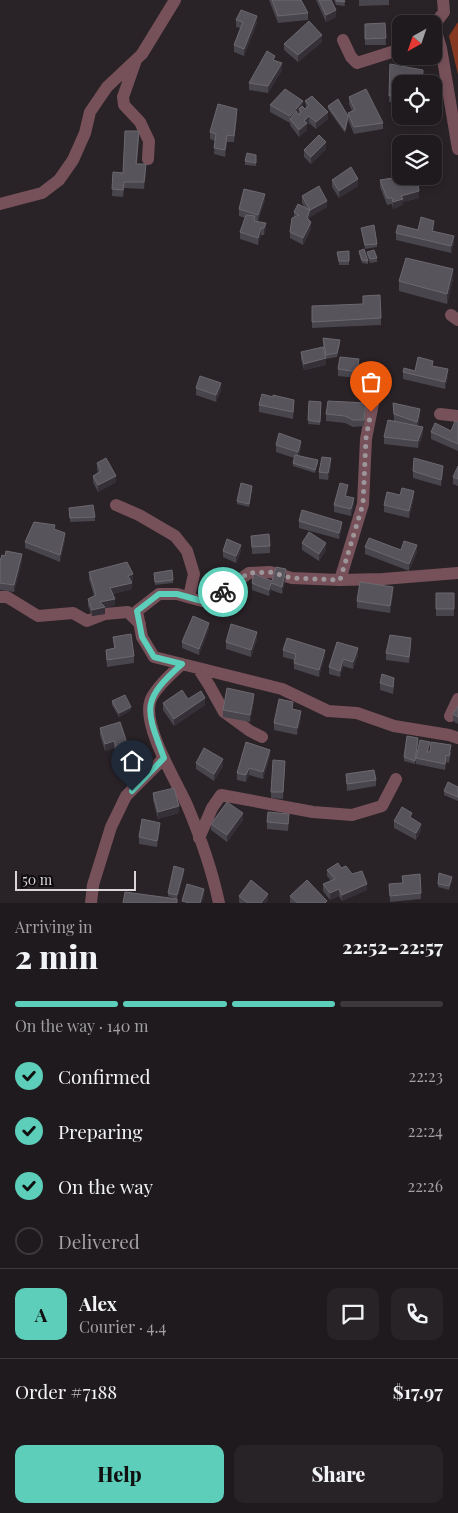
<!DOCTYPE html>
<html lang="en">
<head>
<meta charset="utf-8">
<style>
	body { margin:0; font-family:"Playfair Display",serif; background:#272326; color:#f1f3f6; height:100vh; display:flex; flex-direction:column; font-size:19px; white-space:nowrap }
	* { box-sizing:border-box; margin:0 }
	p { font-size:16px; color:#a1a1a4 }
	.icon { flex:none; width:28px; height:28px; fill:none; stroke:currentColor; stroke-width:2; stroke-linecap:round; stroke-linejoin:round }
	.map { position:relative; height:903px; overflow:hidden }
	.drawer { display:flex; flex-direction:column; background:#1f1a1d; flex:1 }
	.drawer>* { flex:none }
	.needle { width:32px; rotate:220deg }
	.controls { position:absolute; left:392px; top:15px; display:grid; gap:10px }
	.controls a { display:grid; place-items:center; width:50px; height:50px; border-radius:10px; background:#1f1a1d; box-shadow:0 2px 8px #0003,0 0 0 1px #3c383b; font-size:25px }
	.scale { position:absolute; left:15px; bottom:12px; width:121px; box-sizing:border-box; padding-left:5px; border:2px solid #dad5d9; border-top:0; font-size:14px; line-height:18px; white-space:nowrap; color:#dad5d9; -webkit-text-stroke:4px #100d0f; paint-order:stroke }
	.pin { position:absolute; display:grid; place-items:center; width:42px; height:42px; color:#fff; margin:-51px -21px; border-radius:50% 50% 50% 0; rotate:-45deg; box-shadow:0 0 5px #0007 }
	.pin .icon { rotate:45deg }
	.courier { position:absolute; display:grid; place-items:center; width:50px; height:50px; margin:-25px; border:4px solid #5cceba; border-radius:50%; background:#fff; color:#222; box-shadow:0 1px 6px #0007 }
	.headline em { font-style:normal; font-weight:800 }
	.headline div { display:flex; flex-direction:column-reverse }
	.headline { display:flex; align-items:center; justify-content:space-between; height:85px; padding:0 15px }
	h1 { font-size:32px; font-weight:800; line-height:38px }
	.bar { display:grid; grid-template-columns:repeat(4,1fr); gap:8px 5px; align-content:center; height:60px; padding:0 15px }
	.bar i { height:6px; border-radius:4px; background:#3c383b }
	.bar .active { background:#5cceba }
	.bar p { grid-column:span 4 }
	.line { display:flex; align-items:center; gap:12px; padding:0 15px; border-top:1px solid #3c383b }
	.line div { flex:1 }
	.round { display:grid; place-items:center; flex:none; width:52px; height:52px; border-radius:10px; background:#272326 }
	ol { padding:0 15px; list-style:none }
	li { display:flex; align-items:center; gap:15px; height:55px }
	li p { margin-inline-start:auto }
	li .icon { padding:5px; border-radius:50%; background:#5cceba; color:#111; stroke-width:4 }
	li:last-child { color:#a1a1a4 }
	li i { width:28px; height:28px; border:2px solid #3c383b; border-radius:50% }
	.button { display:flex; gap:10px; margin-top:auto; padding:10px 15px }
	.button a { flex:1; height:58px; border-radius:10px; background:#5cceba; color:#111; font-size:20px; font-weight:800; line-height:58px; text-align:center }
	.button a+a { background:#272326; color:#f1f3f6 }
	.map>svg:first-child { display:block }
	.forest { fill:#873821 }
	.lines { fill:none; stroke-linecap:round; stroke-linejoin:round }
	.minor { stroke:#775159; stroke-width:12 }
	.wall { fill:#48454d }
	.shaded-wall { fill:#353037 }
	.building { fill:#58545c; stroke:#6c686f }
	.done { stroke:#9c969b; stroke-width:5; stroke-dasharray:0 9 }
	.route { stroke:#5cceba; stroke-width:6 }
</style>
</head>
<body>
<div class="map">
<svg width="458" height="903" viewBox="0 0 458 903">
	<rect width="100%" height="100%" fill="#292227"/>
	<path class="forest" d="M458 22V75L449 36Z"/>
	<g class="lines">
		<path class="minor" d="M443 0 444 12 434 25 441 48 458 149
			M343 40 351 57 357 63 401 49
			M136 60 123 97 124 105 140 122 149 141 148 159
			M0 204 42 193 59 180 73 160 85 133 90 112 107 87 142 54 175 0
			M451 315 458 320
			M440 414 458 416
			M116 505 139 515 175 536 187 551 194 574 189 597
			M458 573 383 579 340 580 292 578 270 572 249 573 233 584 215 600 202 601 177 594H159L137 611 142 637 154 657 282 689 328 711 357 713 394 726 449 735 458 738
			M340 580 363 504 366 439 374 398
			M0 597H7L38 616 73 613 87 621 105 614 128 612 140 624
			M182 664C173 672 153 690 150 702 143 727 176 781 187 805 200 836 212 870 219 903
			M198 668 209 685 224 712 250 731 262 737
			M450 716 458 699
			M199 838 212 808 221 795 313 812 352 815 382 806 396 779
			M91 903 93 885 111 827 126 796 164 758"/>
	</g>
	<path class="wall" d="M269 0H301L308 13V20L278 23Z
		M316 0H331L336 17 326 22Z
		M334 0H344L345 6 336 5Z
		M359 0H389V5L359 6Z
		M236 20 257 23 244 56 234 52V45L240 28 236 27Z
		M385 23 386 45H365V24Z
		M322 42 298 62 284 50V44Z
		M275 61 282 70 268 93 249 90V83Z
		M390 64 423 76 422 84H401V101L389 102Z
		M349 97 383 123V129L354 134 348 120 345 133 328 109V106L348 116V113L352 111 349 104Z
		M305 101 328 119 316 129 309 123 307 125V130L299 137 290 125V123L270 112V105L303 107 305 109 306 108Z
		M237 116 234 142H227L225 157 214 154 215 141 210 139V132Z
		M139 137 137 164 146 170 144 189 124 188 123 197 112 196 113 172 123 173Z
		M326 149 311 164 304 157V150Z
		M256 155V166L245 165V161Z
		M332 180 358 186 339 198 332 187Z
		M380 180 400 182 406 185 419 198 403 202V205L393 209 392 204 387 205 380 187Z
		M302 196 327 207 310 217 309 220 311 229 303 245 290 238V232L294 217V212L305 208 302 203Z
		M265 200 258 221H255L266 229 264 235H261L258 245 240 239V232L245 218 239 216V209Z
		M434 227 433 231 454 243 451 253 396 240V233Z
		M361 228 377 244V247L365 249Z
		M349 251V265H339L337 252Z
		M359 251 368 261V264L362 263 359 254Z
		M367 252 377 258V262L370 263 367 255Z
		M453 279 447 304 399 291V281Z
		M312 306 381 318V325L312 328Z
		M323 338 340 344 337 357 326 359V365L304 370 301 359V352L323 347Z
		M359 366 357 378 338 376V369Z
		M433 366 448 376 445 389 403 379V372L415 371Z
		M196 388 221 390 216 402 196 395Z
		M309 401 321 402 320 425 308 424Z
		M393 403 420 415 418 426 423 434 418 448 384 444V437L394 420Z
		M259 405 294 406 293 419 259 412Z
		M366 409 364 426 353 427 345 423 326 421V414Z
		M458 422V451L431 439V432L451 431Z
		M276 445 301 447 299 455 318 463 315 473 293 466V463L294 458 276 452Z
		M97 463 116 482 98 492 93 482V476L99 473 97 470Z
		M331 465 328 480 319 479V472Z
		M458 466V486L453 484V477Z
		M413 471 443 473 441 486 413 478Z
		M252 489 249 507 237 504V501Z
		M348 491 346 496 354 505 351 516 334 512V505Z
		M400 495 414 497 409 518 384 512V505Z
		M69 508 95 517V521L70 522Z
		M299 521 342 528 339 539 299 528Z
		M55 529 65 539 60 562 25 548V542Z
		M251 536 270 546V553L252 554Z
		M302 543 326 550 319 561 302 550Z
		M365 547 401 550 417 552 409 571 365 554Z
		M223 551H241L236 563 223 557Z
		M5 556 22 561 14 592 0 590V561Z
		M89 572 133 581 131 582 132 589 113 594 115 605 105 608V614L92 616 88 606V599L94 596 89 579Z
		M154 573 173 580V583L155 585Z
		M286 576 282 594 271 590 269 596 252 590V583L272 581Z
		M393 593 390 613 357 608V601Z
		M436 593H454V616H436Z
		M209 629 199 655 182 648V642Z
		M113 637 134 656V663L107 667 106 657V650L114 648Z
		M257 639 251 657 226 649V642Z
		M337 642 358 655 353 669 343 666 340 677 329 674V667Z
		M411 645 409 663 386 660V653Z
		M283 650 325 656 319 677 294 669V660L283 657Z
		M380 683 394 685 393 694 380 690Z
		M188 699 205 705 174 726 163 710V703Z
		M254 700 250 722 223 717V710Z
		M112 701 131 710 119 717 112 705Z
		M458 706V724L453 721V714Z
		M293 709 301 718 297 735 274 730V723Z
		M100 728 129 756 118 760 114 748 105 751 100 735Z
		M418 741 415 764 404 761V757Z
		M430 749 429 752H451L449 763 446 762 445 770 416 764V758Z
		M270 756 263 779 249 775 246 782 237 780V773Z
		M196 763 223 766 214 781 196 769Z
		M285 767 283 799 271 798V792Z
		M346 774 376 780V786L347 791Z
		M458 787V801L444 795V791Z
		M153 793 179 813 158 819 153 800Z
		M243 820 227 842 211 830V824Z
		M289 820 288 831 267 829V822Z
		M394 821 421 830 416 840 394 828Z
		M160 830 157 847 139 844V837Z
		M341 868 352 874 367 890 342 901 339 896 330 900 323 891V884L331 881 327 876V870Z
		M184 873 177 899 168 896V893Z
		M402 876 421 893V899L390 902 389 884 403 883Z
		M452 880 449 890 438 887V884Z
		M239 896 268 900 266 903H240L239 902Z
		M290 896 327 903H290Z"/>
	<path class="shaded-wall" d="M336 10V17L326 22V15Z
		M257 16V23L244 56V49Z
		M322 35V42L298 62V55Z
		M282 63V70L268 93V86Z
		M303 101V108L299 109V113L292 121 290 119V116Z
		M237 109V116L234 142V136Z
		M328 112V119L316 129V122Z
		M309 116V123L307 125V130L299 137V130L304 121Z
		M227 135V142L225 157V150Z
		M326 142V149L311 164V157Z
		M358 179V186L339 198V191Z
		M419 191V198L403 202V205L393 209V202L401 196Z
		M265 194V200L258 221V215Z
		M327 201V207L310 217 307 225V218L310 210Z
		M311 222V229L303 245V238Z
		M266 223V229L264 235V228Z
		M261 228V235L258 245V238Z
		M454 236V243L451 253V246Z
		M453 269V279L447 304V294Z
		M326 358V365L304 370V364Z
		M448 369V376L445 389V382Z
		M221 383V390L216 402V395Z
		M420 409V415L417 429V422Z
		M423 427V434L418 448V441Z
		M301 441V447L298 459V452Z
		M331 458V465L328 480V473Z
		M443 466V473L441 486V480Z
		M116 476V482L98 492V485Z
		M348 485V491L345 502V496Z
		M414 491V497L409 518V511Z
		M354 498V505L351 516V509Z
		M342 522V528L339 539V533Z
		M65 533V539L60 562V555Z
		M326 543V550L319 561V554Z
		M241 545V551L236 563V556Z
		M417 545V552L409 571V564Z
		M22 554V561L14 592V585Z
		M286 569V576L282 594V587Z
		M133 574V581L128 583V576Z
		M132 583V589L110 595V588Z
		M271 583V590L269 596V590Z
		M393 587V593L390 613V606Z
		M115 599V605L105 608V614L92 616V610L100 602Z
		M209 623V629L199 655V649Z
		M257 632V639L251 657V650Z
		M358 648V655L353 669V662Z
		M325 650V656L319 677V670Z
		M343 659V666L340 677V671Z
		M254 694V700L250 722V715Z
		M205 698V705L174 726V719Z
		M131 707V710L119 717V713Z
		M301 711V718L297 735V728Z
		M114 741V748L105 751V744Z
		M129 749V756L118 760V753Z
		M270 750V756L263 779V772Z
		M223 759V766L214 781V774Z
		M249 768V775L246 782V775Z
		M179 806V813L158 819V812Z
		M243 813V820L227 842V835Z
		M160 823V830L157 847V841Z
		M421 824V830L416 840V833Z
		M184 869V873L177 899V895Z
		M367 884V890L342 901V895Z
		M204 889V896L202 903H200Z
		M339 889V896L330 900V893Z
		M268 894V900L266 903H261Z"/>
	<path class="building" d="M272 0H301L308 13 278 16Z
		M319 0H331L336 10 326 15Z
		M336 0H344L345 2 336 1Z
		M241 10 257 16 244 49 234 45 243 22 236 20Z
		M309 21 322 35 298 55 284 44Z
		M385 23 386 38 365 39V24Z
		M267 51 275 56 273 60 282 63 268 86 249 83Z
		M390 64 423 70 422 84H401V94L389 96Z
		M285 89 303 101 290 116 270 105Z
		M366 89 383 123 354 127 348 113 355 110 349 97Z
		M312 96 328 112 316 122 309 116 304 121 307 123 299 130 290 119 296 111 299 115 301 112 299 109 302 106 305 109 309 105 305 101Z
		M338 99 348 116 345 130 328 106Z
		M218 104 237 109 234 136 227 135 225 150 214 148 216 134 210 132Z
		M125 131H139L136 164H146L144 182H124L123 190 112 189 113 172 123 173Z
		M319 135 326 142 311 157 304 150Z
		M247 153 256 155V163L245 161Z
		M351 167 358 179 339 191 332 180Z
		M399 177 400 182 405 181 406 185 418 183 419 191 401 196 403 199 393 202 392 198H387L380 180Z
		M319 186 327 201 310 210 302 196Z
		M244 189 265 194 258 215 239 209Z
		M298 204 310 210 307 218 311 222 303 238 290 232 292 218 299 215 294 212Z
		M246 215 255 216 254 221 266 223 264 228H261L258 238 240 232Z
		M421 217 434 221 432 231 454 236 451 246 396 233 398 225 418 230Z
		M374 225 377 244 365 245 361 228Z
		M364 249 368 261 362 260 359 251Z
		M374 250 377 258 370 259 367 252Z
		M349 251V261H339L337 252Z
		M406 258 453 269 447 294 399 281Z
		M380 295 381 318 312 322V306L363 304V296Z
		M323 338 340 340 337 353 326 355Z
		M323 347 326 358 304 364 301 352Z
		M340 357 359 359 357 372 338 369Z
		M418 357 433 361 432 366 448 369 445 382 403 372 404 368 415 371Z
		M200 376 221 383 216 395 196 388Z
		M262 394 273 397V395L294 400 293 412 259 405Z
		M309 401 321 402 320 422 308 420Z
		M328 401 366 403 364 420H353L345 416 326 414Z
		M393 403 420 409 417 422 394 414Z
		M388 420 423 427 418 441 384 437Z
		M455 421 458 422V444L431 432 435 423 451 431Z
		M279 433 301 441 298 452 276 445Z
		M295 455 318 460 315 470 293 463Z
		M322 457 331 458 328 473 319 472Z
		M106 458 116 476 98 485 93 476 101 471 97 463Z
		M414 458 443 466 441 480 413 471Z
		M458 466V479L453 477Z
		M241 483 252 486 249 504 237 501Z
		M340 483 348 485 345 496 354 498 351 509 334 505Z
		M402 488 414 491 409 511 384 505 387 492 400 495Z
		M93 505 95 517 70 518 69 508Z
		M302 510 342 522 339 533 299 521Z
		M34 522 55 525 54 529 65 533 60 555 25 542Z
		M309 532 326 543 319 554 302 543Z
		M269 534 270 546 252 547 251 536Z
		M369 538 401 550 404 541 417 545 409 564 365 547Z
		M227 539 241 545 236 556 223 551Z
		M6 551 22 554 14 585 0 583V561L2 555 5 556Z
		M127 562 133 574 128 576 132 583 110 588 115 599 100 602 105 607 92 610 88 599 96 595 89 572Z
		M276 567 286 569 282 587 271 583 269 590 252 583 254 574 272 581Z
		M172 570 173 580 155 582 154 573Z
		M360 582 393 587 390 606 357 601Z
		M436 593H454V609H436Z
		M193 616 209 623 199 649 182 642Z
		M231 624 257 632 251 650 226 642Z
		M131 634 134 656 107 660 106 650 115 648 113 637Z
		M390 635 411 638 409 657 386 653Z
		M287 638 325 650 319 670 294 663 296 654 283 650Z
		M337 642 358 648 353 662 343 659 340 671 329 667Z
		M382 674 394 678 393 687 380 683Z
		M227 688 254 694 250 715 223 710Z
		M182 690 188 699 201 691 205 698 174 719 163 703Z
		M125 695 131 707 119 713 112 701Z
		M279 699 293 702 292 709 301 711 297 728 274 723Z
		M458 706V717L453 714Z
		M120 722 129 749 118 753 114 741 105 744 100 728Z
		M407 736 418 738 415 761 404 757Z
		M420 740 430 742 427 752H430L431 742 451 745 449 756 446 755 445 764 416 758Z
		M246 742 270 750 263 772 249 768 246 775 237 773Z
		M204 748 223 759 214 774 196 763Z
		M273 760 285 761 283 792H271Z
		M374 770 376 780 347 784 346 774Z
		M448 782 458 787V797L444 791Z
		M174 788 179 806 158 812 153 793Z
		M227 802 243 813 227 835 211 824Z
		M402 807 412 813 410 817 421 824 416 833 394 821Z
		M268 812 289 814 288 824 267 822Z
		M142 819 160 823 157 841 139 837Z
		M338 863 341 868 346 866 352 874 362 871 367 884 342 895 339 889 330 893 323 884 335 879 327 870Z
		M174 866 184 869 177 895 168 893Z
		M439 873 452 877 449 886 438 884Z
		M420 874 421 893 390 896 389 884 403 883 402 876Z
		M251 880 268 894 261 903H248L239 896Z
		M307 880 327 901 325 903H298L290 896Z
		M187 884 204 889 200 903H189L182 901Z
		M125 892 177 899V903H123Z"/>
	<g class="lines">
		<path class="done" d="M223 592 232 584 249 573 270 572 292 578 340 580 363 504 366 438 371 412"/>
		<path class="route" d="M132 791 164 758C146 709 140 701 182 664L154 657 142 637 137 611 159 594H177L202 601 215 600 223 592"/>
	</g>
</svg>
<div class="controls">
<a><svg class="needle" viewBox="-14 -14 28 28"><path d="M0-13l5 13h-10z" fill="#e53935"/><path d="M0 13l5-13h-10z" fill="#a1a1a4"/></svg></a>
<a><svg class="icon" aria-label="locate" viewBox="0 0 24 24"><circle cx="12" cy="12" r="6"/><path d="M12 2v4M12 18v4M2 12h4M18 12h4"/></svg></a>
<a><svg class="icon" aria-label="layers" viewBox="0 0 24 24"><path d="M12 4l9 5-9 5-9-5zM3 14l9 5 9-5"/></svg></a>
</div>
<div class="scale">50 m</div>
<div class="pin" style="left:371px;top:412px;background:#ea580c"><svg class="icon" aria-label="bag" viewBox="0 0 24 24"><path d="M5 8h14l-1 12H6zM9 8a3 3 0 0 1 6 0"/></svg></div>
<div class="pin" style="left:132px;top:791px;background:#1f2937"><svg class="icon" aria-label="home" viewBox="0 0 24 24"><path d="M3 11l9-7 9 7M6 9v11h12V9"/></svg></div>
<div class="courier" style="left:223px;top:592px"><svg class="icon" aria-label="bike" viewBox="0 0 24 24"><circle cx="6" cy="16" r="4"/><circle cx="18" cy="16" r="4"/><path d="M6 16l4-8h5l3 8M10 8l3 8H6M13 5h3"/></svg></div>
</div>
<section class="drawer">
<div class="headline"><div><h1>2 min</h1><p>Arriving in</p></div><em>22:52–22:57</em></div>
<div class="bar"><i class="active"></i><i class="active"></i><i class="active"></i><i></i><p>On the way · 140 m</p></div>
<ol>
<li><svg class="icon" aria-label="check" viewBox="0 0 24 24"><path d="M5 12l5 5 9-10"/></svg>Confirmed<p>22:23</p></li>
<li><svg class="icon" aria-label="check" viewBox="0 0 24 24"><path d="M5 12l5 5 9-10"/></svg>Preparing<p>22:24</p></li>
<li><svg class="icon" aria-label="check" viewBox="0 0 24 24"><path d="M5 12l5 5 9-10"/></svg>On the way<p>22:26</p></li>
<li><i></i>Delivered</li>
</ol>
<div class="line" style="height:90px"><b class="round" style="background:#5cceba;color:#111">A</b><div><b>Alex</b><p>Courier · 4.4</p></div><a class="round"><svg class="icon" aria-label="chat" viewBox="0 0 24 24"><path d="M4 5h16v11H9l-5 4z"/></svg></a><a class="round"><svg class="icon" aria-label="phone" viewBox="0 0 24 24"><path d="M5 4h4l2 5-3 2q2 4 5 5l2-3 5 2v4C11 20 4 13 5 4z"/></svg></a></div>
<div class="line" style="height:65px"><div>Order #7188</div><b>$17.97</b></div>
<div class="button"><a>Help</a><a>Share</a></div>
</section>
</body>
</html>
